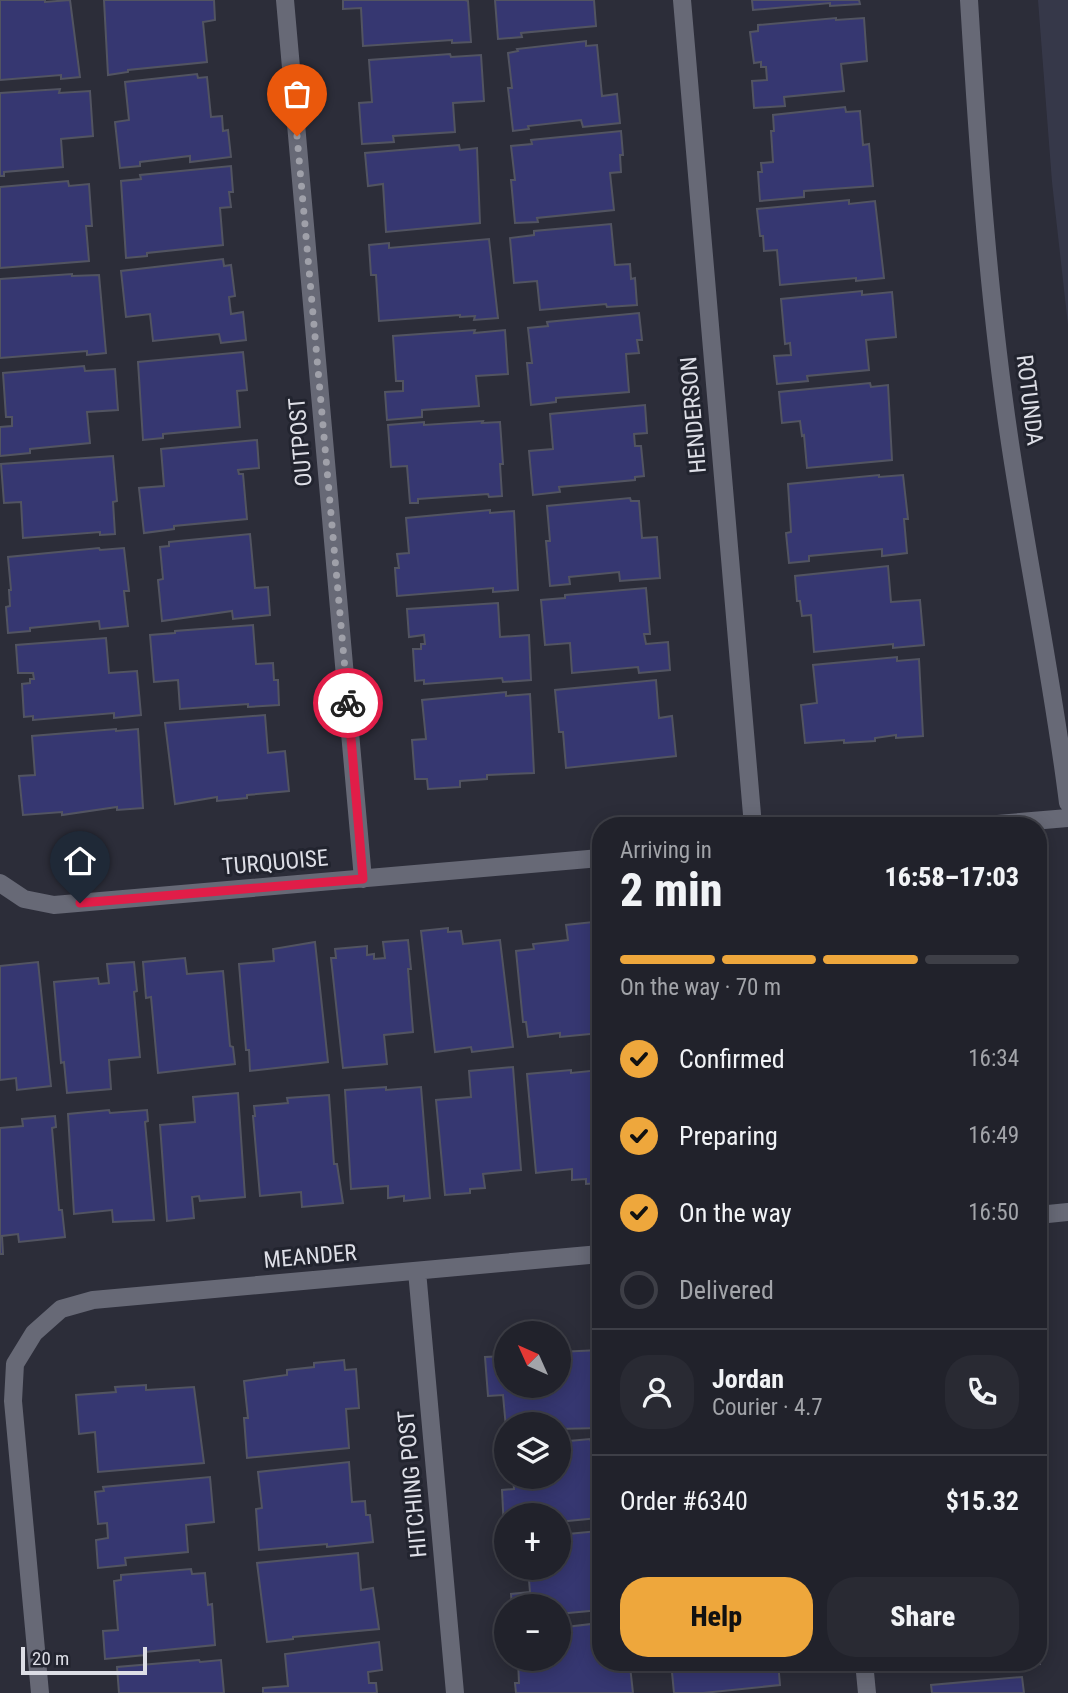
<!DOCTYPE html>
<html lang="en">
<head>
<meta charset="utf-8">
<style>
	body { margin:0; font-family:"Roboto Condensed",sans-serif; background:#292a33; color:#f1f3f6; height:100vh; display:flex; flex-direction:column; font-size:26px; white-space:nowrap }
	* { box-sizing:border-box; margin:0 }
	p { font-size:23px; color:#a2a4a9 }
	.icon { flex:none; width:38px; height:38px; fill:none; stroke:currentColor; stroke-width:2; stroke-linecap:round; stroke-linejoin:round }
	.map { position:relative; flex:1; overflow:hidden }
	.side { position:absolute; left:592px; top:817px; width:455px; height:854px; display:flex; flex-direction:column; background:#21222b; border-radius:28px; box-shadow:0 4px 18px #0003,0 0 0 2px #3e3f47 }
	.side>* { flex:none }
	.needle { width:46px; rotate:315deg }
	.tools { position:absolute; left:494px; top:1321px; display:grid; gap:14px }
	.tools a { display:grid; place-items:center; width:77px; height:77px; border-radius:50%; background:#21222b; box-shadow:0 4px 18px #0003,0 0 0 2px #3e3f47; font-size:35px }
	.scale { position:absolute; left:21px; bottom:18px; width:126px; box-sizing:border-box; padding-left:7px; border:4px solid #dddee6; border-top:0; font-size:19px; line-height:24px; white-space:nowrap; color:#dddee6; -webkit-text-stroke:5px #22242f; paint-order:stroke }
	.pin { position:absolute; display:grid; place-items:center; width:60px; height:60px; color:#fff; margin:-72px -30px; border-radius:50% 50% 50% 0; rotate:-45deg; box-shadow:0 0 7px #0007 }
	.pin .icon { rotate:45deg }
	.courier { position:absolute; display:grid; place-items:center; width:70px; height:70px; margin:-35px; border:5px solid #e11d48; border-radius:50%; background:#fff; color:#222; box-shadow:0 2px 9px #0007 }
	.summary em { font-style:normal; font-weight:800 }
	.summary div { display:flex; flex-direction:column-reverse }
	.summary { display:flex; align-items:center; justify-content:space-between; height:119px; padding:0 28px }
	h1 { font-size:46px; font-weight:800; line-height:52px }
	.bar { display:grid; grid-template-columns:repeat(4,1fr); gap:10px 7px; align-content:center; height:84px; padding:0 28px }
	.bar i { height:9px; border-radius:5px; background:#3e3f47 }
	.bar .active { background:#eea73c }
	.bar p { grid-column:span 4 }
	.line { display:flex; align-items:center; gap:18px; padding:0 28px; border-top:2px solid #3e3f47 }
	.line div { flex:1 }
	.round { display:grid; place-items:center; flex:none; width:74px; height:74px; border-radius:28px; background:#292a33 }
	ol { padding:0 28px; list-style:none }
	li { display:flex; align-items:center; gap:21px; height:77px }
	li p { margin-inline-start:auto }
	li .icon { padding:7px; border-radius:50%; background:#eea73c; color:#111; stroke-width:4 }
	li:last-child { color:#a2a4a9 }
	li i { width:38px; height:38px; border:4px solid #3e3f47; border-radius:50% }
	.button { display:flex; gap:14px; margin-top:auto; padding:14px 28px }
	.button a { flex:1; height:80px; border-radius:28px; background:#eea73c; color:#111; font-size:28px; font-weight:800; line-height:80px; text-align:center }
	.button a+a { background:#292a33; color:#f1f3f6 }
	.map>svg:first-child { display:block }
	.built { fill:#363849 }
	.building { fill:#363771; stroke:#525461; stroke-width:2 }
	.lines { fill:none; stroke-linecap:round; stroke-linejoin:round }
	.minor { stroke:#676976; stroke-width:18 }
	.done { stroke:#9fa0a9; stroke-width:7; stroke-dasharray:0 12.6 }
	.route { stroke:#e11d48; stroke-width:9 }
	.labels { text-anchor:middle; stroke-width:6; stroke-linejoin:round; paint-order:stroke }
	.street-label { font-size:23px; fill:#dddee6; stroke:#22242f }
</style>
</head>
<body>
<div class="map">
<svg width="1068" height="1693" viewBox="0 0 1068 1693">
	<rect width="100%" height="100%" fill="#2c2d39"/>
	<path class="built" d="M1038 0H1068V325L1052 182Z"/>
	<path class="building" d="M0 0H45V2L70 0 80 77 61 79V75L0 80Z
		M104 0H214L215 20 203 22 207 62 128 70V72L108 75Z
		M343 0H465L468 1 471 42 452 43V40L363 46 361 8 343 9Z
		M495 0H594L596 26 521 33 522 37 498 39Z
		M752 0H859L860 4 830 6V3L753 10Z
		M836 18V20L864 18 867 61 841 64 844 91 784 97 785 106 754 108 752 81 767 80 766 67H761V62L754 63 750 32 758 31V25Z
		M586 41V46L597 45 602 96 617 94 620 123 583 127 581 120 528 126 529 129 513 131 508 88H512L508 53 518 51 517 49Z
		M450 54 451 57 481 55 484 101 453 103 455 132 393 136 394 142 362 144 359 103 372 102 369 60Z
		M197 74 198 78 207 77 211 117 222 116 223 131 228 130 231 157 190 162V156L140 162V166L120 168 115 122 129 120 125 82Z
		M60 89 59 93 90 91 93 136 61 139 63 167 4 172V176H0V93Z
		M845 107 846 112 860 111 863 145 869 144 873 186 804 191V197L760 201 758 172H762L761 163 773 162 771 131H774L773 115Z
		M621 131 623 155H620L621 172 610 173 614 210 537 218 538 222 515 223 511 180H515L511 146 532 144 531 140Z
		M459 145 460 150 477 148 480 223 386 232 383 184 368 186 365 153Z
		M231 166 233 192H229L231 207 220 208 223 245 147 253V256L126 258 121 181 141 179 140 175Z
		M68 181 69 186 89 184 92 226H86L89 261 0 268V187Z
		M849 200V204L875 201 884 278 856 281V278L780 285 777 250 764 251 763 236H760L757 209Z
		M611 224 615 265 630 264 631 279 635 278 637 305 607 307 606 304 540 310 537 281 514 283 510 238 534 235V231Z
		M489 239 498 318 474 320 475 316 460 317V315L379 321 376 275H371L369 245 389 243V248Z
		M223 259 224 266 231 265 235 296 229 297 231 314 243 312 246 340 221 343 219 334 153 341 150 314 126 317 121 271Z
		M72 274V276L99 275 106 353 87 355V351L0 358V279Z
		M862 291V295L892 292 896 337 866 340 869 370 807 376 808 381 777 384 774 356 791 355 790 343 785 344 781 299Z
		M639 313 642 340H637L639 353 626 354 629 392 556 398V402L531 405 527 363H532L528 328 548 326 547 322Z
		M475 330 474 333 505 330 508 374 476 376 479 406 422 410V417L387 420 385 392 403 391V381H396L393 336Z
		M243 352 247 390 237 391 240 427 163 434V438L143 440 138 362Z
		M84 366 85 371 115 369 118 410 87 412 90 443 30 449V453L0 456V427L12 426V417H6L3 373Z
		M870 383 871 387 888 385 892 460 807 468 804 435 802 436 800 421 782 423 779 392Z
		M645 405 647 433 634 434 635 446H641L644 476 635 477V480L559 487 560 492 533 495 529 451 553 449 550 414Z
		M483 421 482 423 500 422 503 464H500L502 496 489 497 488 494 418 499V503H410L407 466 391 467 388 425 424 422V425Z
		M257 440 259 468 238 470 239 474H243L247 519 174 526V529L144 533 139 488 164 486 161 449Z
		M113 456 117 501 113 502 115 534 100 535V532L23 538 21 502 4 503 1 464Z
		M879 475V477L903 475 908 519H904L907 553 882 556V549L809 556V561L789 563 786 533 791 532 788 484Z
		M630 498 631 501H639L642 538 657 537 660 578 620 581 619 572 569 577 570 584 550 586 546 541H550L547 506Z
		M490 510V513L514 511 518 590 493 592V588L397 596 395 568H399L397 554 409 553 406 518Z
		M250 534 255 588 268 587 270 615 233 619 232 611 162 621 158 580 163 579 160 547 169 546V542Z
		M99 548 100 550 124 548 129 591H124L128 626 100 629 99 621 30 628V631L8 633 6 607 10 606 9 590H11L8 557Z
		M888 566 891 602 920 600 924 645 893 648V644L814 652 811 615 802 616 800 601H797L795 576Z
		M646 588 650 634H644L646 644 668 642 670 670 639 673 638 667 572 673 570 643 545 645 541 600 565 598V595Z
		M498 603 500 637 529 635 531 680 503 682 502 678 424 684V680L415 681 413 649H421V644H425L424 635 409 637 407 609Z
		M253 625 256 664 273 663 274 680H278L279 705 248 707V704L180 709 178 680 154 682 150 635 175 633V631Z
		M106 638 109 673 137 671 141 715 114 718V713L33 720V716L24 717 22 684 30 683V679H34L33 673H18L16 645Z
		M897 657V661L919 659 923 736 896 738V735L875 738V741L844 743V740L805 743 801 705 817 703 813 665Z
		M656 680 659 718 672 716 676 756 566 768 563 732H559L555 690Z
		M506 692V696L530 694 534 773 487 775V779L460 781V787L428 789 427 779H415L412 740 426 739 422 700Z
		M265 715 268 753 285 751 289 791 247 795V798L217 801V797L175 804 165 723Z
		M116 729V731L138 729 143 808 117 810V807L62 815V812L23 815 19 776 35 775 32 736Z
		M593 922 598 964H594L600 1011V1033L560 1037V1033L528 1037 526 1022H523L516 951 534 949 533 944 568 940 566 925Z
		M448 928V932L461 931 463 944 500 940 513 1047 472 1052 471 1047 435 1052 421 931Z
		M408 940 411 969H408L413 1032 384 1035 387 1064 343 1068 331 958H336L335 949 367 946V955L374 954V959L385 958 383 942Z
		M315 942 328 1062 250 1071 249 1050H246L239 964 274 961 273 949Z
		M185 958 187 974 223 971 230 1046 233 1047 235 1064 158 1073 151 997 146 998 143 962Z
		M38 962 51 1086 17 1090 16 1078 0 1080V966Z
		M134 962 137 991 134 992 140 1057 109 1060 111 1089 67 1093 64 1062 61 1063 54 982 98 978 99 984 109 983 107 964Z
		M513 1067 521 1170 483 1174 485 1188 470 1189V1193L445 1195 436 1100 471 1097 469 1071Z
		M571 1070V1073L600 1070V1183L586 1184V1179L572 1180V1169L536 1173 527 1074Z
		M386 1087V1090L421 1087 430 1198 404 1201V1196L388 1198V1186L351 1189 345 1090Z
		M238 1093 245 1197 200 1201 199 1196 192 1197 194 1218 167 1221 160 1125 195 1122 193 1097Z
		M329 1095 334 1164H337L343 1203 302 1207 301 1192 260 1196 253 1116H255L254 1106 288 1103 287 1098Z
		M109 1110 110 1113 147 1110 148 1121 145 1122 154 1220 113 1222 112 1210 74 1214 68 1114Z
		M55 1116 56 1127 52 1128 59 1210H62L65 1237 19 1242 18 1234 2 1236 3 1254H0V1128L23 1126 22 1119Z
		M600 1350V1428L558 1429V1424H506V1428L503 1395 488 1396 485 1357 506 1356V1386H558V1352Z
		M344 1360 345 1370 356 1369 359 1408 346 1409 349 1448 247 1458 244 1418H248L244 1381 287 1375V1370L314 1367V1363Z
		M146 1385V1390L194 1387 204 1463 98 1472 95 1432 79 1434 76 1395 116 1392 115 1387Z
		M590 1439 591 1442 600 1441V1486L595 1487 598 1518 558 1522V1516H506V1529H504L502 1490 514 1489 513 1477H558V1442Z
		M349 1462 352 1502 365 1501 366 1515H370L373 1542 327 1547V1544L259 1550 256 1509 262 1508 258 1472Z
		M210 1477 214 1522 186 1525 188 1552 125 1558 126 1565 98 1568 96 1540 108 1538 107 1523 98 1524 95 1492 104 1491 103 1487Z
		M598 1531V1537L600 1536V1610L558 1614V1606H512L511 1594 530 1592 528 1568H558V1535Z
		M358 1553 361 1590 373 1588 379 1629 293 1637V1639L267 1642 257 1563Z
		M191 1569 192 1574 205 1573 208 1605 212 1604 215 1645 145 1652V1655L105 1659 103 1631 118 1630 114 1581 121 1580V1575Z
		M1038 1589 1041 1629H1038Z
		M600 1623V1662H634V1666H630L633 1693H516L515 1683H519L518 1659H558V1628Z
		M1038 1640 1040 1664 1014 1666V1664L925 1672 924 1662H1038Z
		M379 1642 382 1670 368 1672 369 1683H376L377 1693H263V1688L288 1686 285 1654Z
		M199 1660 200 1662 221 1660 224 1693H119L117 1667Z
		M671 1662H778L780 1685 703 1693H674Z
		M1022 1677 1024 1693H932L931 1685Z"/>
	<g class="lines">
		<path class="minor" d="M285 0 363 879
			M682 0 753 826
			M969 0C978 148 988 296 1010 443 1028 563 1053 682 1068 803
			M973 826 1068 818
			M0 883 24 899 54 905 600 858
			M1038 1215 1068 1212
			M417 1271 455 1693
			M864 1662 867 1693
			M40 1693 13 1401 15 1364 34 1333 61 1309 93 1300 600 1254"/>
	</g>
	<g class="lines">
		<path class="done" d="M297 136 348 703"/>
		<path class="route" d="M80 903 363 879 348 703"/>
	</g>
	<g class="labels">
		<g class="street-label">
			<text transform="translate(1030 400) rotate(83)" y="8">ROTUNDA</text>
			<text transform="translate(693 415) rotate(-95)" y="8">HENDERSON</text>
			<text transform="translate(300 442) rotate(-95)" y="8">OUTPOST</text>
			<text transform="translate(275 862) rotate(-5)" y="8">TURQUOISE</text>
			<text transform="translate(310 1256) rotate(-5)" y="8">MEANDER</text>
			<text transform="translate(412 1484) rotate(-95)" y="8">HITCHING POST</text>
		</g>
	</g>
</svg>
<div class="tools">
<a><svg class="needle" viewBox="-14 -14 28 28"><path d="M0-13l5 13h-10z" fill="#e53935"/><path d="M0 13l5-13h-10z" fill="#a2a4a9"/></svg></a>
<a><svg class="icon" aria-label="layers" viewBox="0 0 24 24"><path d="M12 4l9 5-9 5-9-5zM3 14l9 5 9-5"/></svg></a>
<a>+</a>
<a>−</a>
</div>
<div class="scale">20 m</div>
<div class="pin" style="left:297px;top:136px;background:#ea580c"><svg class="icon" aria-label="bag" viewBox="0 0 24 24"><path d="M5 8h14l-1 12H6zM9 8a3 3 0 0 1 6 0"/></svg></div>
<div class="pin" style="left:80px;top:903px;background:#1f2937"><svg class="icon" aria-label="home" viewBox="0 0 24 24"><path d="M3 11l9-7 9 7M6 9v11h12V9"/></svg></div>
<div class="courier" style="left:348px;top:703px"><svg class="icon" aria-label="bike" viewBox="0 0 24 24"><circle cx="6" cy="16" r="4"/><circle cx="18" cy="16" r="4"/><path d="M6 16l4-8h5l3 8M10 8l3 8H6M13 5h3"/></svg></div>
<section class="side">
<div class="summary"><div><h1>2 min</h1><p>Arriving in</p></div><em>16:58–17:03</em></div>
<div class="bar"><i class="active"></i><i class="active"></i><i class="active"></i><i></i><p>On the way · 70 m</p></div>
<ol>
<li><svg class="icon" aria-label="check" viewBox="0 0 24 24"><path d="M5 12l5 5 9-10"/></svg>Confirmed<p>16:34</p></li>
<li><svg class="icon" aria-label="check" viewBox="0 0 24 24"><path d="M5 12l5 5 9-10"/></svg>Preparing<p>16:49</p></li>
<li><svg class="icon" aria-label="check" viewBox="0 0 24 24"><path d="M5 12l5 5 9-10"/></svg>On the way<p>16:50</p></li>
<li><i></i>Delivered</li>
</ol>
<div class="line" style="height:126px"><a class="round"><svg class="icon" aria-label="person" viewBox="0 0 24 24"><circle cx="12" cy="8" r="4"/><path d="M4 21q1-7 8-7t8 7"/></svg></a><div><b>Jordan</b><p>Courier · 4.7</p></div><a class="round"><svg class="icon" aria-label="phone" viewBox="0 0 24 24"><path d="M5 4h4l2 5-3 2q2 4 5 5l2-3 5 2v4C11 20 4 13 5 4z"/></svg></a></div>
<div class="line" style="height:91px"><div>Order #6340</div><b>$15.32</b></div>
<div class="button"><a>Help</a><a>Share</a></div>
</section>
</div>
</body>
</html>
